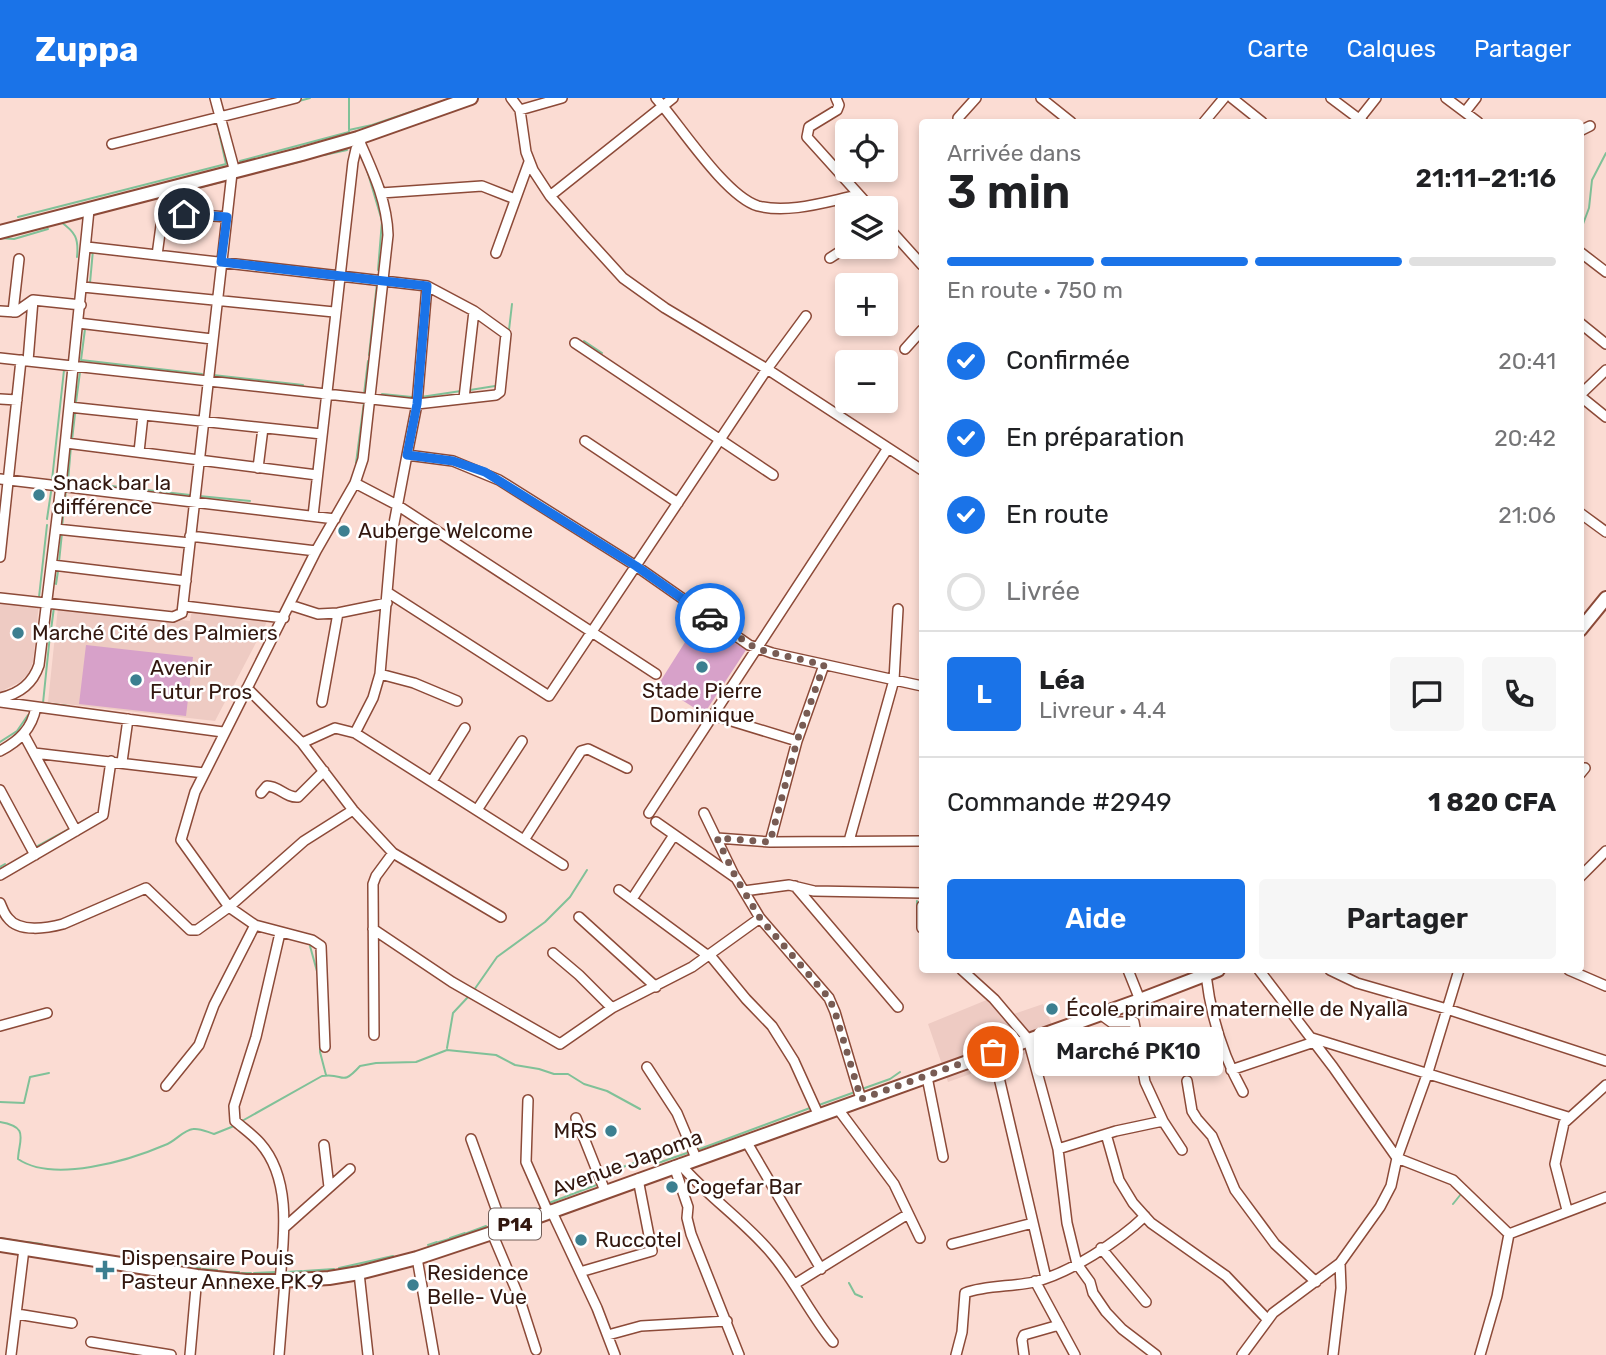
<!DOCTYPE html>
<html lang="fr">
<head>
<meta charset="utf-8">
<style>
	body { margin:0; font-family:Rubik,sans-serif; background:#f6f6f6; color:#202124; height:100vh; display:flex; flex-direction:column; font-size:26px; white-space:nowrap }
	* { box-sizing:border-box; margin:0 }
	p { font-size:23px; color:#757577 }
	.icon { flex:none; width:38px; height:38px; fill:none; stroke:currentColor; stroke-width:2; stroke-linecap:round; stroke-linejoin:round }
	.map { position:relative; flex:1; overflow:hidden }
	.drawer { position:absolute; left:919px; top:21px; width:665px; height:854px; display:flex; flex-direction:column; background:#fff; border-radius:7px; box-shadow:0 4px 10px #0003 }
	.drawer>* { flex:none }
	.tools { position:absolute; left:835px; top:21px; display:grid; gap:14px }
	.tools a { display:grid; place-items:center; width:63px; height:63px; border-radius:7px; background:#fff; box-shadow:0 4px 10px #0003; font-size:35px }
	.pin { position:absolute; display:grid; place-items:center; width:60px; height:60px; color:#fff; margin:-30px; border:4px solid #fff; border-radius:50%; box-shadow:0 2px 7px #0007 }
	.courier { position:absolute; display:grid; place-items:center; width:70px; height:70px; margin:-35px; border:5px solid #1a73e8; border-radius:50%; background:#fff; color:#222; box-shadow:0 2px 9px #0007 }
	.bubble { position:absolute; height:49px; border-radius:7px; background:#fff; box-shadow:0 4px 10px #0003; font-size:23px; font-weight:600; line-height:49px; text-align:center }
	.overview em { font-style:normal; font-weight:600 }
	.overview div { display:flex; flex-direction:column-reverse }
	.overview { display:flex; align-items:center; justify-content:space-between; height:119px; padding:0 28px }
	h1 { font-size:46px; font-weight:600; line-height:52px }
	.bar { display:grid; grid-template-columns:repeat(4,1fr); gap:10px 7px; align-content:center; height:84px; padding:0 28px }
	.bar i { height:9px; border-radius:5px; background:#e0e0e0 }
	.bar .current { background:#1a73e8 }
	.bar p { grid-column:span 4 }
	.line { display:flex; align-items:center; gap:18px; padding:0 28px; border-top:2px solid #e0e0e0 }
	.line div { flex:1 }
	.round { display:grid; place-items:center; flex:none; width:74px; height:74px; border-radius:7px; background:#f6f6f6 }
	ol { padding:0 28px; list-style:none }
	li { display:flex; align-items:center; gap:21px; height:77px }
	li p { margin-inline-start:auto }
	li .icon { padding:7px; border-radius:50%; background:#1a73e8; color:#fff; stroke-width:4 }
	li:last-child { color:#757577 }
	li i { width:38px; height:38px; border:4px solid #e0e0e0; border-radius:50% }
	.cta { display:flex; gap:14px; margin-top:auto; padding:14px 28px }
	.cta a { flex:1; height:80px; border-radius:7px; background:#1a73e8; color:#fff; font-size:28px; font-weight:600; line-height:80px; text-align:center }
	.cta a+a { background:#f6f6f6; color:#202124 }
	header { display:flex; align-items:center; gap:42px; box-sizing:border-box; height:98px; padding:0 35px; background:#1a73e8; color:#fff }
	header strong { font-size:33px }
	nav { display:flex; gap:38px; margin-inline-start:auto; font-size:24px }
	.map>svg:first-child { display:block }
	.built { fill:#eecbc3 }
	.park { fill:#d7a1c9 }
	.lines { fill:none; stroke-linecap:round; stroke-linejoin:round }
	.stream { stroke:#80c198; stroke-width:2 }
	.minor-casing { stroke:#8c4a38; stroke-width:12 }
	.major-casing { stroke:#8c4a38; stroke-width:16 }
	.minor { stroke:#fff; stroke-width:9 }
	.major { stroke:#fff; stroke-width:12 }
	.done { stroke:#785c54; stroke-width:7; stroke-dasharray:0 12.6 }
	.route { stroke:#1a73e8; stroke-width:9 }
	.poi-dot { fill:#3c7f90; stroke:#fff; stroke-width:2.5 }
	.labels { text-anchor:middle; stroke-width:5; stroke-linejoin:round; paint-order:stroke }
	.shield { fill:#fff; stroke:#705d57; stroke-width:2 }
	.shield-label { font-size:19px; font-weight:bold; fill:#32170f }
	.poi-label { font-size:21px; fill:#32170f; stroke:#fff; text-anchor:start }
	.street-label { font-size:21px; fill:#32170f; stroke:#fff }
</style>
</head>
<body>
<header>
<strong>Zuppa</strong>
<nav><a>Carte</a><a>Calques</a><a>Partager</a></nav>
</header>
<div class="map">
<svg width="1606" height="1257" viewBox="0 0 1606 1257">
	<rect width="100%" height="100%" fill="#fbdcd3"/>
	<path class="built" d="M0 502 39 505 33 564 28 576 20 584 0 594Z
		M58 509 190 523 192 511 269 520 215 623 48 604Z
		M989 901 1005 919 1043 906 1046 913 1047 906 1055 903 1059 912 1048 917 1059 944 948 984 928 926Z"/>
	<path class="park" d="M699 522 746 552 704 616 658 587Z
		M86 547 193 559 186 618 79 606Z"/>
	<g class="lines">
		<path class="stream" d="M299 3 310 0
			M194 30 216 25
			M349 31V0
			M149 41 185 32
			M324 57 347 52
			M240 63 349 34V32L372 27 452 0
			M283 68 302 63
			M367 72 382 123 378 172
			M169 97 221 84
			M97 115 161 99
			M18 119 226 66 217 25
			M61 124C75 134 79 140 77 159
			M1580 134 1589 110 1592 82 1606 55
			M0 140 14 141 48 131
			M90 185 93 152
			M85 231 81 262 202 276
			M509 232 512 206
			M584 243 602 255
			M369 257 377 185
			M213 277 303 287
			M470 292 495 288
			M364 296 368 263
			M382 296 412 299
			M421 299 461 293
			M76 304 80 274
			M72 342 75 316
			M356 365 364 304
			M52 382 64 272
			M68 383 71 348
			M112 388 190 397
			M199 398 250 403
			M47 421 51 394
			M62 429 66 393
			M186 438 188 425
			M184 462 185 447
			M59 464 62 435
			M56 486 58 473
			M39 499 47 427
			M51 532 54 509
			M50 537 43 605 69 608
			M0 644 17 633 28 617
			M76 727 92 718
			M36 749 71 730
			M0 769 5 766
			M917 803 918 826
			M310 848 318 877
			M1225 874 1232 872
			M474 892 497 859 545 824 570 799 587 772
			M320 939V954L326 977
			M447 950 453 915 468 899
			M862 991 890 981 900 974
			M0 1004 24 1005 30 979 49 975
			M819 1007 855 994
			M242 1023 322 978C345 974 340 990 360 968L376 965 416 964 447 952 496 957 515 967 539 971 554 976H568L584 986 607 993 640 1011
			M0 1024C30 1029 19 1041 18 1061 53 1085 128 1063 165 1047 175 1044 183 1032 193 1031 201 1030 207 1034 214 1036L234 1028
			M697 1052 810 1010
			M650 1060 658 1065 687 1055
			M614 1072 637 1064
			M549 1105 599 1086
			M1453 1106 1461 1096
			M519 1116 533 1111
			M505 1121 516 1117
			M467 1135 486 1128
			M0 1140 12 1142
			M450 1140 465 1135
			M13 1142 24 1144
			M27 1144 42 1146
			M439 1144 449 1141
			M43 1147 58 1149
			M428 1147 437 1144
			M60 1150 67 1151
			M177 1159 183 1167 200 1170
			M60 1163 75 1165
			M339 1170 393 1158
			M203 1171 217 1172
			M220 1173 228 1174
			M304 1173 334 1171
			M230 1174H239
			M286 1174 302 1173
			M242 1175H251
			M254 1175 277 1174
			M170 1180 175 1183H191
			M849 1185 855 1196 862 1199"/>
		<defs>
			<path id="minor" d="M215 0 235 74
				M511 0 520 12 526 54 533 72 550 98 583 136 623 180 665 210 767 271 922 372
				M656 0C680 27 725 98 758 108 790 116 828 103 859 97
				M836 0 839 7 837 12 809 29 807 39 871 110
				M1041 0 1071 24
				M1232 0 1262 24
				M1331 0 1363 24
				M1446 0 1478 24
				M520 12 562 0
				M1465 14 1476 0
				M958 20 976 0
				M1204 24 1224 0
				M1357 24 1376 0
				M1580 33 1590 28
				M112 46 296 0
				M381 95 482 88 515 101
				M550 98 673 0
				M163 114 227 119
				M886 127 922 167
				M87 149 427 188 474 213 464 300
				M1580 154 1606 174
				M496 155 529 64
				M157 157 166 91
				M830 160 847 149
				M83 189 334 214
				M0 213 16 214 33 202 81 207
				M13 214 19 161
				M78 225 212 241
				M1580 225 1606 246
				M575 245 773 377
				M905 251 922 232
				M0 260 417 306 496 297 500 294 506 236 474 213
				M28 263 33 202
				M1580 297 1606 272
				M1580 298 1606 319
				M0 301 17 302
				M69 309 322 336
				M585 343 678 405
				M66 345 317 377
				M139 354 143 317
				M407 357 417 306 427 188
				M258 370 263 330
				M0 381 335 421
				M355 385 397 407 656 576
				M1580 415 1606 434
				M313 418 353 64 356 51 361 46
				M56 431 190 445
				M190 438 316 453
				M0 459 21 262
				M52 467 186 483
				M387 494 549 598 767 271 806 218
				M0 500 173 519 182 515 232 75
				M290 507 318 516 338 515 387 505
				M184 508 284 520
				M824 567 797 643 770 744 922 743
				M380 576 414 585 457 603
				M247 590 302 645 353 712 393 755 501 819
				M0 600C19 596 33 585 39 567L61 387 89 112
				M0 604 223 634
				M322 604 338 515
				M712 617 797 643
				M355 635 373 600 380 576 392 436 407 357 453 363 499 382 636 468 749 547 772 555 922 588
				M24 637 76 733
				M302 645 335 630 355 635 563 767
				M0 653C19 643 32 631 36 609
				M34 655 204 675
				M122 664 128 621
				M1580 676 1585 670
				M432 683 465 630
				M0 692 35 757
				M261 695 267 688C279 688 286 700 298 699L324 673
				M477 712 522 643
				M649 715 888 350
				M704 715 735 779
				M656 724 736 780 760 820 829 900 835 914 861 1001
				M717 740 770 744
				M524 742 581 653 588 651 627 670
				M849 743 894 582 898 511
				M0 777 103 717 111 663
				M1580 779 1606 753
				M795 788 898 909
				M619 792 707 857
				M744 793 789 787 814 793 922 795
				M632 801 674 737
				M0 805C2 809 4 816 8 820 19 835 48 830 63 826L146 790 190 832H197L229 809 304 743 353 712
				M922 808V830
				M579 819 656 889
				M373 831 452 884 560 946 612 910 692 869 760 820
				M553 855 579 877 612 910
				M709 856 746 901 772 928 794 963 819 1018
				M962 872 994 901 1028 941 1058 1051 1067 1125 1077 1166 1090 1184 1093 1195 1106 1214 1122 1231 1156 1257
				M1128 872 1140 902
				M1259 872 1333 969 1397 1060 1453 1082 1509 1136 1497 1198 1480 1257
				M1330 872 1357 885 1447 911 1606 963
				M1569 872 1606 888
				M1206 877C1211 919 1222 956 1243 994
				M1100 916 1111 924H1134L1145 984 1163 1023 1182 1052
				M0 928 47 915
				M374 937 373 786 376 778 393 755
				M1312 940 1568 1019
				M325 949 321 848 312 842 255 827 229 809 181 742 195 694 316 453 355 385 363 361 388 137C387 102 372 72 358 40
				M993 954 1046 1180
				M647 969 677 1015 696 1060
				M1231 972 1314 944
				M927 979 943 1059
				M1187 983 1192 1013 1197 1021 1212 1038 1235 1092 1275 1146 1316 1184
				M166 988 199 947 214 907 255 827
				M528 1002 526 1064 548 1114
				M838 1011 894 1086 920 1140
				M576 1020 605 1093
				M1106 1036 1119 1082 1133 1105 1151 1125 1226 1178 1267 1221
				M471 1041 503 1130
				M746 1043 821 1171
				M324 1047 329 1089
				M1058 1051 1116 1033 1163 1023
				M680 1066C708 1099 745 1123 772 1156 795 1183 810 1216 833 1244
				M674 1068 688 1109 687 1120 691 1136 739 1257
				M551 1112 597 1210 615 1257
				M1567 1112 1555 1066 1564 1025 1606 987
				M285 1129 350 1071
				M492 1135 519 1199 536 1252
				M1509 1136 1606 1099
				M952 1146 1033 1125
				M1101 1150 1146 1204
				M417 1160 434 1257
				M580 1174 652 1153 638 1081
				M359 1175 368 1257
				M280 1183C284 1139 292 1081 260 1045 253 1037 243 1030 235 1023L234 1008 256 939 280 835
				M1035 1183 1075 1257
				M795 1186 908 1116
				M17 1216 72 1225
				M608 1237 641 1228 727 1223
				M91 1244 171 1257
				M11 1257 24 1151
				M190 1257 197 1178
				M279 1257 285 1183
				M956 1257 962 1234 965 1195C986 1187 1011 1189 1034 1184 1070 1175 1119 1143 1145 1118
				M1024 1257 1022 1242 1024 1237 1059 1227
				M1242 1257 1273 1215 1340 1165 1380 1109 1391 1088 1397 1060 1428 974 1459 872
				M1333 1257 1341 1190 1340 1165"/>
			<path id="major" d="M0 134 302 56 358 40 471 0
				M1580 532 1606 500
				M0 1147 197 1178 246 1183H280L329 1180 359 1175 417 1160 492 1135 1140 902 1218 872"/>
		</defs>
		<use href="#minor" class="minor-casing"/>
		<use href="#major" class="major-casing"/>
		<use href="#minor" class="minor"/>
		<use href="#major" class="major"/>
	</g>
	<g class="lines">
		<path class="done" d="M710 520 757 551 824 567 797 643 770 744 717 740 736 780 760 820 829 900 835 914 861 1001 993 954"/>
		<path class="route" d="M184 116 227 119 221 164 427 188 417 306 407 357 453 363 485 374 636 468 710 520"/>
	</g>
	<g class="poi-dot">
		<circle cx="39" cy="397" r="7"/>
		<circle cx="344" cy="433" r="7"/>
		<circle cx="18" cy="535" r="7"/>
		<circle cx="702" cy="569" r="7"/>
		<circle cx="136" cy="582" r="7"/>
		<circle cx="1052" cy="911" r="7"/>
		<circle cx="611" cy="1033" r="7"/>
		<circle cx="672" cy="1089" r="7"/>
		<circle cx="581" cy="1142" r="7"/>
		<path d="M101.5 1161.5h7v7h7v7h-7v7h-7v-7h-7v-7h7z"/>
		<circle cx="413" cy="1187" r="7"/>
	</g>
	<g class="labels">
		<rect class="shield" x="489" y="1110.5" width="52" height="31" rx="5"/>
		<g class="shield-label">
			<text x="515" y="1133">P14</text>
		</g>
		<g class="poi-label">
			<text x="53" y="392">Snack bar la<tspan x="53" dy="24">différence</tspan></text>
			<text x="358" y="440">Auberge Welcome</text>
			<text x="32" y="542">Marché Cité des Palmiers</text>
			<text x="150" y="577">Avenir<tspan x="150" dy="24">Futur Pros</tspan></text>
			<text x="702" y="600" text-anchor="middle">Stade Pierre<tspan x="702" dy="24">Dominique</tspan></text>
			<text x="1066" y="918">École primaire maternelle de Nyalla</text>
			<text x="597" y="1040" text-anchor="end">MRS</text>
			<text x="686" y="1096">Cogefar Bar</text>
			<text x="595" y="1149">Ruccotel</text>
			<text x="121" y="1167">Dispensaire Pouis<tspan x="121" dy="24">Pasteur Annexe PK 9</tspan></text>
			<text x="427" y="1182">Residence<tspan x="427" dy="24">Belle- Vue</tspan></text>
		</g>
		<g class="street-label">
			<text transform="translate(627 1065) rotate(-20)" y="7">Avenue Japoma</text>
		</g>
	</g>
</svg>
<div class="tools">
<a><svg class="icon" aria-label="locate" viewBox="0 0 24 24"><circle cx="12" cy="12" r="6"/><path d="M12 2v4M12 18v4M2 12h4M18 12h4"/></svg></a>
<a><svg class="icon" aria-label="layers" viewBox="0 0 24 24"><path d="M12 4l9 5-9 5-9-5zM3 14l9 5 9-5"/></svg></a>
<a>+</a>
<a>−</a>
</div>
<div class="pin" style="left:993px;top:954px;background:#ea580c"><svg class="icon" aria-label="bag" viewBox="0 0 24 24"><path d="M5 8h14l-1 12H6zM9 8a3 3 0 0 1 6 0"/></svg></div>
<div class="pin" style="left:184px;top:116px;background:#1f2937"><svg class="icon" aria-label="home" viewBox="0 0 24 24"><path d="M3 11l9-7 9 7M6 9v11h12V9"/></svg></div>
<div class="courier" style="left:710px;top:520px"><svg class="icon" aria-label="car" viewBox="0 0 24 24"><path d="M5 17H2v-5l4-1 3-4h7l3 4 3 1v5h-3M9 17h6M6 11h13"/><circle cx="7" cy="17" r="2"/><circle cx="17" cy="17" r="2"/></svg></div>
<div class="bubble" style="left:1034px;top:929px;width:189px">Marché PK10</div>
<section class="drawer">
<div class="overview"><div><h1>3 min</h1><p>Arrivée dans</p></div><em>21:11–21:16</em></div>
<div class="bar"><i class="current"></i><i class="current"></i><i class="current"></i><i></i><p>En route · 750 m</p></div>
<ol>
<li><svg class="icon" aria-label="check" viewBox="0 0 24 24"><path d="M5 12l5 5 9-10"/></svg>Confirmée<p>20:41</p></li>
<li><svg class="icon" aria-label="check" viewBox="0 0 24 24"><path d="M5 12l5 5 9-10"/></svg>En préparation<p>20:42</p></li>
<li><svg class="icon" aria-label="check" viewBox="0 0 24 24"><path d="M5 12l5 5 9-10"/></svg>En route<p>21:06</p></li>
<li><i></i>Livrée</li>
</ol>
<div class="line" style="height:126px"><b class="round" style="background:#1a73e8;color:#fff">L</b><div><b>Léa</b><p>Livreur · 4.4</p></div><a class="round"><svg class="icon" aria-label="chat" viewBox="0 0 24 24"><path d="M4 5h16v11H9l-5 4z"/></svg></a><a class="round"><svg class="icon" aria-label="phone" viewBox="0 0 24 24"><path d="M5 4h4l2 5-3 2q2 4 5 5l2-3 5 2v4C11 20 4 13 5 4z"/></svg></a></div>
<div class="line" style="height:91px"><div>Commande #2949</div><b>1 820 CFA</b></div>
<div class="cta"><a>Aide</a><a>Partager</a></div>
</section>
</div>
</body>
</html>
